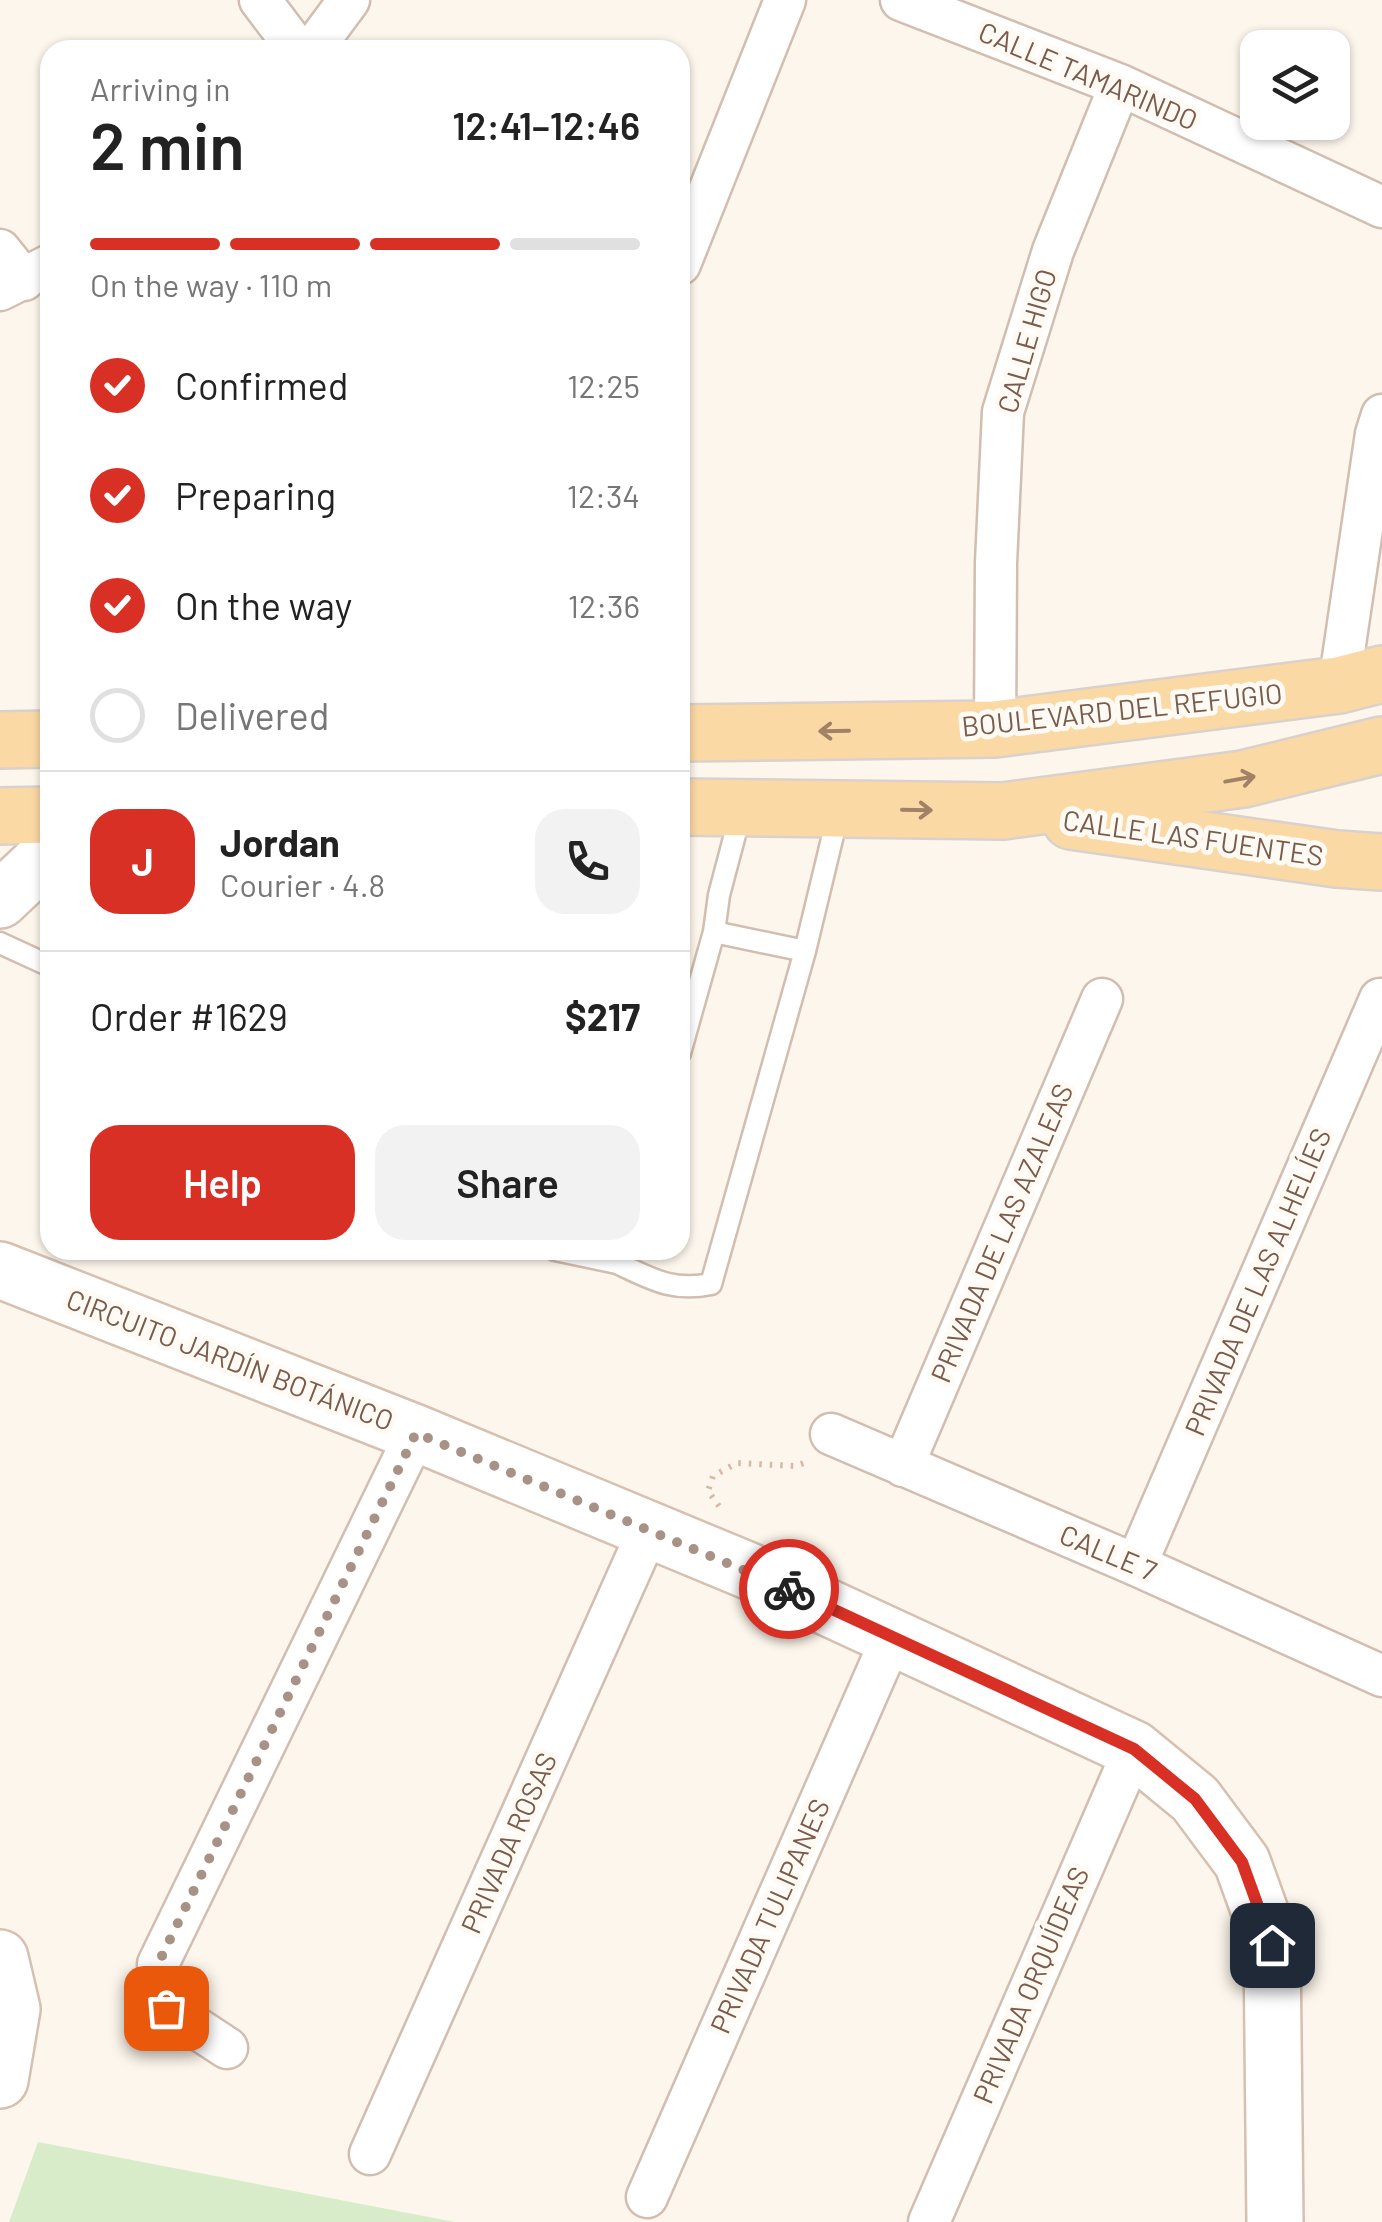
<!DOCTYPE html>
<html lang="en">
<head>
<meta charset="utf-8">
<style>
	body { margin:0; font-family:Barlow,sans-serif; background:#f2f2f2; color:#222; height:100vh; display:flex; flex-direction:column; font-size:38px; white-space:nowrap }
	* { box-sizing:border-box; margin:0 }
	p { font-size:32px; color:#767676 }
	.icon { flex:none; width:55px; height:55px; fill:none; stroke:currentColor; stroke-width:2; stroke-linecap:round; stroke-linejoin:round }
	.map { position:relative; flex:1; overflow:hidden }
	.drawer { position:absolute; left:40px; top:40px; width:650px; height:1220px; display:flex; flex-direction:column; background:#fff; border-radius:30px; box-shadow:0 2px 8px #0004 }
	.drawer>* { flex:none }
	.buttons { position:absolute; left:1240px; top:30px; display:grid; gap:20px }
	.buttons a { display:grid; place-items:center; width:110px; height:110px; border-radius:20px; background:#fff; box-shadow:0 2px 8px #0004; font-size:50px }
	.pin { position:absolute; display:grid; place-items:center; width:85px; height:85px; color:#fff; margin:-42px; border-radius:20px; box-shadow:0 5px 15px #0006 }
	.courier { position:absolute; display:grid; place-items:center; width:100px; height:100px; margin:-50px; border:8px solid #d93025; border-radius:50%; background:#fff; color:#222; box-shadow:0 2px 12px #0007 }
	.headline em { font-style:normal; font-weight:600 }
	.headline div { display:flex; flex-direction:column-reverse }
	.headline { display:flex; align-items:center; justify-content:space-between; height:170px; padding:0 50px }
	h1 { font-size:65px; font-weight:600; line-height:75px }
	.bar { display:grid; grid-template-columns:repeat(4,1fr); gap:15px 10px; align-content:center; height:120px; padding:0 50px }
	.bar i { height:12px; border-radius:8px; background:#e0e0e0 }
	.bar .current { background:#d93025 }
	.bar p { grid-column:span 4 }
	.line { display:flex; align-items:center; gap:25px; padding:0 50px; border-top:2px solid #e0e0e0 }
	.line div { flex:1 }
	.round { display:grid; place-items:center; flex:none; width:105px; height:105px; border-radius:30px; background:#f2f2f2 }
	ol { padding:0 50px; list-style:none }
	li { display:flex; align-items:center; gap:30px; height:110px }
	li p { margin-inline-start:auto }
	li .icon { padding:10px; border-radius:50%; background:#d93025; color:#fff; stroke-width:4 }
	li:last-child { color:#767676 }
	li i { width:55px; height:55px; border:5px solid #e0e0e0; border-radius:50% }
	.button { display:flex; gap:20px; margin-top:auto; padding:20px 50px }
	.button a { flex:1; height:115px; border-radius:30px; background:#d93025; color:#fff; font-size:40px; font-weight:600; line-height:115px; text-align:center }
	.button a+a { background:#f2f2f2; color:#222 }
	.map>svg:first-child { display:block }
	.green { fill:#d8ecc9 }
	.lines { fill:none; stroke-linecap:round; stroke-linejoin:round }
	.lane-casing { stroke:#d1beb0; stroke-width:25 }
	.street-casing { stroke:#d1beb0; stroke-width:45 }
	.secondary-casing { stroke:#d6c0b0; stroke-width:60 }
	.primary-casing { stroke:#dad1cd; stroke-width:60 }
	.path { stroke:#d9b8a5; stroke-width:6; stroke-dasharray:2.5 8; stroke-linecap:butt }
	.lane { stroke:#fff; stroke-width:20 }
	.street { stroke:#fff; stroke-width:40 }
	.secondary { stroke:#fff; stroke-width:55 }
	.primary { stroke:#fbd9a5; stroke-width:55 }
	.oneway { stroke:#a18267 }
	.done { stroke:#a89285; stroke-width:10; stroke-dasharray:0 18 }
	.route { stroke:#d93025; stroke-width:12 }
	.labels { text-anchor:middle; stroke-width:10; stroke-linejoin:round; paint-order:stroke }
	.street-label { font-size:28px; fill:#7a5c4d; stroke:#fffaf3 }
</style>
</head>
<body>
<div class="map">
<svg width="1382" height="2222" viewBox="0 0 1382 2222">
	<rect width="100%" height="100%" fill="#fdf6ec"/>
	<path class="green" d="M38 2142 455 2222H9Z"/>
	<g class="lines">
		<defs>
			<path id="lane" d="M714 932 805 951
				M0 943 50 966
				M680 1053 714 932 719 895 742 808
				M555 1250 617 1263
				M622 1250 617 1263C651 1279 673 1292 711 1284L805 951 839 810"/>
			<path id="street" d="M260 0 298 50
				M901 0 1120 85 1382 207
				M312 50 349 0
				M0 250 24 280
				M680 264 785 0
				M0 290 50 265
				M1339 685 1376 434 1382 415
				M995 729 996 563 1003 412 1053 251 1120 85
				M831 1434 1136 1565 1382 1676
				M903 1466 1102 999
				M1136 1565 1380 999
				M227 2048 166 2008 158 1964 416 1433
				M370 2154 648 1531
				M647 2197 893 1635
				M929 2222 1134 1749"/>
			<path id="secondary" d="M0 900 50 853
				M0 1270 416 1433 749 1571 1134 1749 1195 1799 1242 1862 1272 1945 1275 2222
				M0 1958 12 2009 0 2080"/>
			<path id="primary" d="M680 733 995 729 1339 685 1382 674
				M0 740 50 739
				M680 807 1003 811 1243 779 1382 745
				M0 816 50 815
				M1071 821 1337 859 1382 862"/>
		</defs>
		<use href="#lane" class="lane-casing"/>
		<use href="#street" class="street-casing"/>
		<use href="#secondary" class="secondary-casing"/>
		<use href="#primary" class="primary-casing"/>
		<path class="path" d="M719 1506 708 1491 713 1476 737 1463 795 1466 807 1462"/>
		<use href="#lane" class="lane"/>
		<use href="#street" class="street"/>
		<use href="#secondary" class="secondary"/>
		<use href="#primary" class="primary"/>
	</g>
	<defs><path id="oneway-shaft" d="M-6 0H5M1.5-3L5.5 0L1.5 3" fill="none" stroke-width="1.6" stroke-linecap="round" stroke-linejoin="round" transform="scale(2.5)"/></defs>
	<g class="oneway">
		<use href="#oneway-shaft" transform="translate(834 731) rotate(179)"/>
		<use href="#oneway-shaft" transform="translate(1240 779) rotate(-10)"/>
		<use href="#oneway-shaft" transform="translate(917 810) rotate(1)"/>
	</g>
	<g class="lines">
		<path class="done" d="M166 2008 158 1964 416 1433 789 1589"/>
		<path class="route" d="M789 1589 1134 1749 1195 1799 1242 1862 1272 1945"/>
	</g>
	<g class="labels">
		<g class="street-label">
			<text transform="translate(1088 76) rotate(23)" y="10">CALLE TAMARINDO</text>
			<text transform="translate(1027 341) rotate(-74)" y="10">CALLE HIGO</text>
			<text transform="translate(1122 710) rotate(-6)" y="10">BOULEVARD DEL REFUGIO</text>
			<text transform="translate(1193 838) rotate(8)" y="10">CALLE LAS FUENTES</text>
			<text transform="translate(1002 1233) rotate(-67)" y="10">PRIVADA DE LAS AZALEAS</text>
			<text transform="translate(1258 1282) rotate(-67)" y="10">PRIVADA DE LAS ALHELÍES</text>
			<text transform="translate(230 1360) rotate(21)" y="10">CIRCUITO JARDÍN BOTÁNICO</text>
			<text transform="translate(1108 1553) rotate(23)" y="10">CALLE 7</text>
			<text transform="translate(509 1843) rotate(-66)" y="10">PRIVADA ROSAS</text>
			<text transform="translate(770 1916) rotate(-66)" y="10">PRIVADA TULIPANES</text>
			<text transform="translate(1031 1985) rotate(-67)" y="10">PRIVADA ORQUÍDEAS</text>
		</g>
	</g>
</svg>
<div class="buttons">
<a><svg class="icon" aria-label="layers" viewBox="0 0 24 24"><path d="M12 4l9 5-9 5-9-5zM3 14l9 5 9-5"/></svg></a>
</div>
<div class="pin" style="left:166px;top:2008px;background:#ea580c"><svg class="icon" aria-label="bag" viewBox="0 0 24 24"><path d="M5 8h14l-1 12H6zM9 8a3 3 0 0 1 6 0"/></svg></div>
<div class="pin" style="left:1272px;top:1945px;background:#1f2937"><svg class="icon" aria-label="home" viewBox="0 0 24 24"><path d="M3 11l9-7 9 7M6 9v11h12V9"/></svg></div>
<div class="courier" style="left:789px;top:1589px"><svg class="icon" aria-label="bike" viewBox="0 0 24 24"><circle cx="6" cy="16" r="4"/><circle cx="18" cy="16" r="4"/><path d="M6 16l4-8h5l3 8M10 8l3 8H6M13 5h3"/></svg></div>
<section class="drawer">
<div class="headline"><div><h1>2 min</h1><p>Arriving in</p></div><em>12:41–12:46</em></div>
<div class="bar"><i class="current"></i><i class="current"></i><i class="current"></i><i></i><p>On the way · 110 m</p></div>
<ol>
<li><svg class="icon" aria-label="check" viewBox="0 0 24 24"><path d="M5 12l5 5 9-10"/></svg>Confirmed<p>12:25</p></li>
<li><svg class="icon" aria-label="check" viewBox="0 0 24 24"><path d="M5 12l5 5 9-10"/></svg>Preparing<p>12:34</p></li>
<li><svg class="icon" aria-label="check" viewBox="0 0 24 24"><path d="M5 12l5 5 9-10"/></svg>On the way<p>12:36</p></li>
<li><i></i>Delivered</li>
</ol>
<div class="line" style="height:180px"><b class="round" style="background:#d93025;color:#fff">J</b><div><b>Jordan</b><p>Courier · 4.8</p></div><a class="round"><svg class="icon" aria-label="phone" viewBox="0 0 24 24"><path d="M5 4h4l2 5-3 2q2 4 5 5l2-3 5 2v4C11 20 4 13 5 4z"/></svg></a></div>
<div class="line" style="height:130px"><div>Order #1629</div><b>$217</b></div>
<div class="button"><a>Help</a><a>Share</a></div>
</section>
</div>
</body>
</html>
